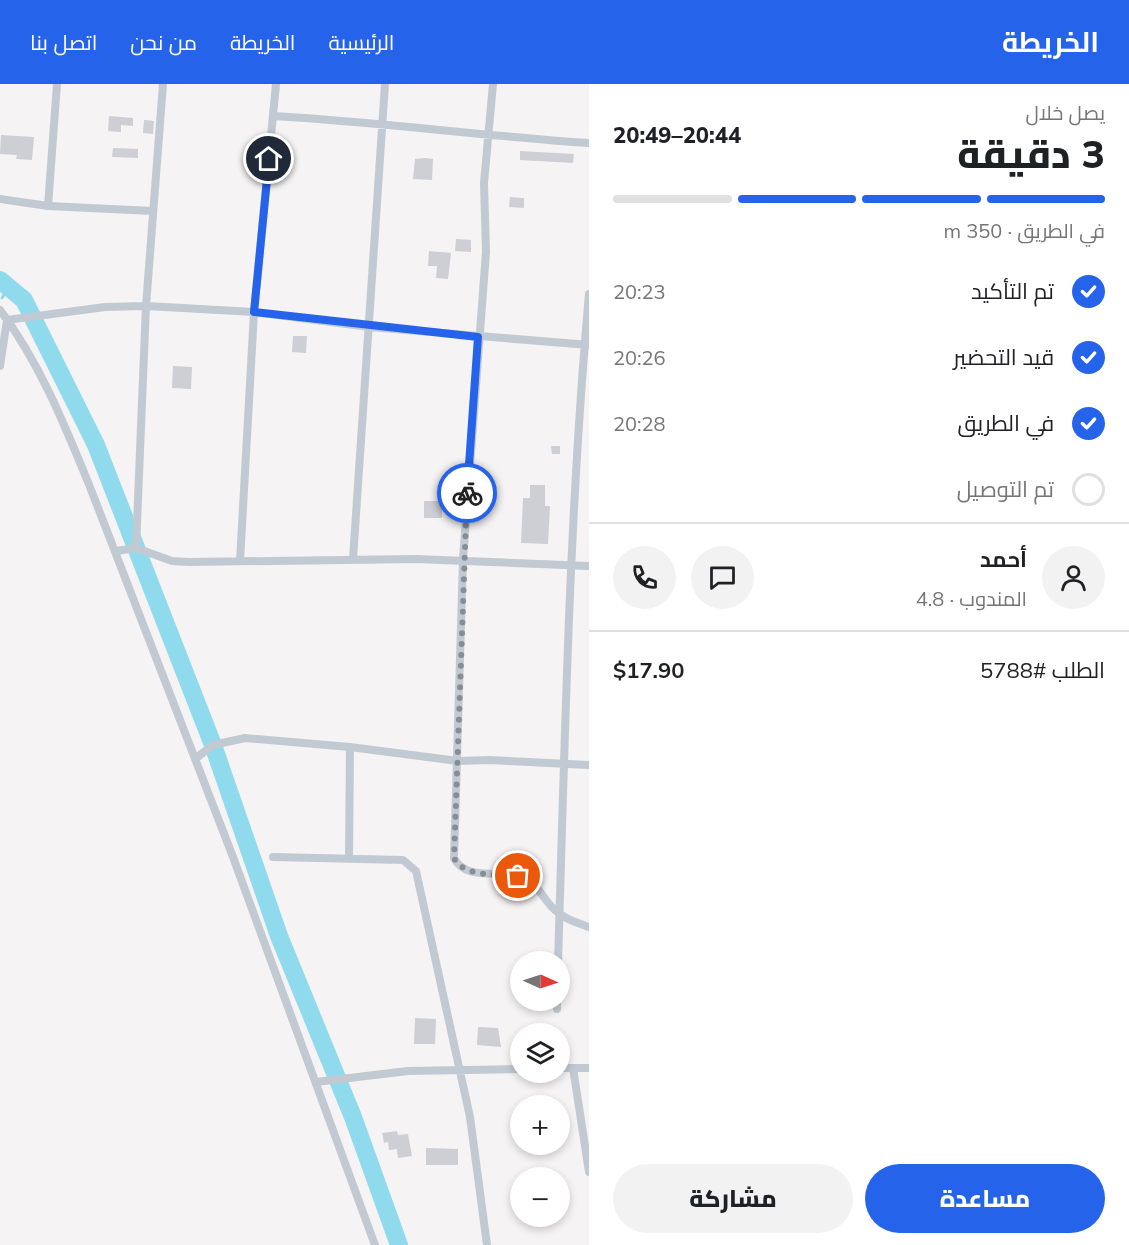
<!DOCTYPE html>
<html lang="ar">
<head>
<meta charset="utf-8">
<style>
	body { margin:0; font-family:Mulish,Cairo,sans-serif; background:#f2f2f2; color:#202124; direction:rtl; height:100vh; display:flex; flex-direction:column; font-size:22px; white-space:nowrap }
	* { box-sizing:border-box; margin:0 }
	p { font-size:20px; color:#757577 }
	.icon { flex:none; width:33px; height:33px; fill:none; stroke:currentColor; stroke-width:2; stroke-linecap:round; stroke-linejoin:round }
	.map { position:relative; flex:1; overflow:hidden; direction:ltr }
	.drawer { display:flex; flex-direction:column; background:#fff; width:540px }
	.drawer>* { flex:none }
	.needle { width:39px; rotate:93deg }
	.controls { position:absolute; left:510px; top:867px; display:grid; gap:12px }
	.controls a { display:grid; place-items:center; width:60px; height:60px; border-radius:50%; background:#fff; box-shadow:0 3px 9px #0003; font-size:30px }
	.pin { position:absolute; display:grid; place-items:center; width:51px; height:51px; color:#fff; margin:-26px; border:3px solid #fff; border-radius:50%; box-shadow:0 2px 6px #0007 }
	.courier { position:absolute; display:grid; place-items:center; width:60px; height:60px; margin:-30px; border:4px solid #2563eb; border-radius:50%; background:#fff; color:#222; box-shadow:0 2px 8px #0007 }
	.head em { font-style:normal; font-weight:800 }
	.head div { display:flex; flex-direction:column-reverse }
	.head { display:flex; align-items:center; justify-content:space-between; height:102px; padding:0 24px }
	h1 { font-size:39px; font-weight:800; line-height:45px }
	.bar { display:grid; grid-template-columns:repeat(4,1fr); gap:9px 6px; align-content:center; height:72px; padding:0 24px }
	.bar i { height:8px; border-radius:4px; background:#e0e0e0 }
	.bar .on { background:#2563eb }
	.bar p { grid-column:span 4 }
	.line { display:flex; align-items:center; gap:15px; padding:0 24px; border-top:2px solid #e0e0e0 }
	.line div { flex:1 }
	.round { display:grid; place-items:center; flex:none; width:63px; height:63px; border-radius:32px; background:#f2f2f2 }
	ol { padding:0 24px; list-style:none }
	li { display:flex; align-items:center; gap:18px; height:66px }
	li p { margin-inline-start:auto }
	li .icon { padding:6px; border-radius:50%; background:#2563eb; color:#fff; stroke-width:4 }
	li:last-child { color:#757577 }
	li i { width:33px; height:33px; border:3px solid #e0e0e0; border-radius:50% }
	.primary-button { display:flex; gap:12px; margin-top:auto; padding:12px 24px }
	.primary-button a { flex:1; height:69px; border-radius:36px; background:#2563eb; color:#fff; font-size:24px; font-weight:800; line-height:69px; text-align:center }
	.primary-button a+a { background:#f2f2f2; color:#202124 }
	header { display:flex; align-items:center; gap:36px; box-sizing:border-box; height:84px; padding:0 30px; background:#2563eb; color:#fff }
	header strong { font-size:28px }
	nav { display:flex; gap:33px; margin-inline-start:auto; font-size:21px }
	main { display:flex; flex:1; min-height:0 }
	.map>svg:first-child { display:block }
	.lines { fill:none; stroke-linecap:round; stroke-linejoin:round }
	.stream { stroke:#90daee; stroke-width:3 }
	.river { stroke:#90daee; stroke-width:18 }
	.building { fill:#cdcfd5 }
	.street { stroke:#c1cad2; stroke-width:8 }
	.done { stroke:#868d94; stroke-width:6; stroke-dasharray:0 10.8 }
	.route { stroke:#2563eb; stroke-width:8 }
</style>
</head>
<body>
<header>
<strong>الخريطة</strong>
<nav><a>الرئيسية</a><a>الخريطة</a><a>من نحن</a><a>اتصل بنا</a></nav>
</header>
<main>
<section class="drawer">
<div class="head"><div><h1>3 دقيقة</h1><p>يصل خلال</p></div><em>20:44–20:49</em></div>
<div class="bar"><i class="on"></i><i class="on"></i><i class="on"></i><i></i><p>في الطريق · 350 m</p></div>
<ol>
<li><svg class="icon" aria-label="check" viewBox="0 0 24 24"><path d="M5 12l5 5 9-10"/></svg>تم التأكيد<p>20:23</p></li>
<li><svg class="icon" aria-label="check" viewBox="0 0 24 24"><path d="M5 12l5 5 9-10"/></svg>قيد التحضير<p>20:26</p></li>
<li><svg class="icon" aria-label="check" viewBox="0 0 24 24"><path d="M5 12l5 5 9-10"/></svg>في الطريق<p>20:28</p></li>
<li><i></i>تم التوصيل</li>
</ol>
<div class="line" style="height:108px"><a class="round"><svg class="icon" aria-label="person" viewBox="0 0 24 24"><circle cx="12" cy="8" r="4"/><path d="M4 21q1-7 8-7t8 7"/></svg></a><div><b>أحمد</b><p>المندوب · 4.8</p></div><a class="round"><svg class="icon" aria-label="chat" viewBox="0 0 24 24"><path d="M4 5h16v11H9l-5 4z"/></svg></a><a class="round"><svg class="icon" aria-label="phone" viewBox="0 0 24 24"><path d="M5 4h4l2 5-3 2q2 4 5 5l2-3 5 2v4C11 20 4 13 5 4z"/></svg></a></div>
<div class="line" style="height:78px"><div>الطلب #5788</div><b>$17.90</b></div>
<div class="primary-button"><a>مساعدة</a><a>مشاركة</a></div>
</section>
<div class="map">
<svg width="589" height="1161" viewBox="0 0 589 1161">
	<rect width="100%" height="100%" fill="#f5f3f3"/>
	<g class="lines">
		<path class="stream" d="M2 214 9 203"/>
		<path class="river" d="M0 196 24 216 96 361 213 661 279 852 353 1033 399 1161"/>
	</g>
	<path class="building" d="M109 32 133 34V42L121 41V48L108 47Z
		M144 36 154 37 153 50 143 49Z
		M1 51 34 53 32 76 16 75 17 71 0 70Z
		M113 64 138 65V74L112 73Z
		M520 67 574 70 573 79 520 76Z
		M425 74 433 75 432 96 413 95 415 75Z
		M510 113 524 114V124L509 123Z
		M456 155 471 156V168L455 167Z
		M429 167 451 169 448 195 436 194 437 182H428Z
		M293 252H307L306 269 292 268Z
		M173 282 192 283 191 305 172 304Z
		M551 362H560V370H552Z
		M530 401H545V422H550L548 460 521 459 523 414H530Z
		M424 417H442V434H424Z
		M415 934 436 935 435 960H414Z
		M478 943 498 944 501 963 477 961Z
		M397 1047 398 1051 408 1050 412 1072 398 1074 397 1065 389 1066 388 1058 384 1059 382 1049Z
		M426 1064 458 1065V1081H426Z"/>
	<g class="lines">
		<path class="street" d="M493 0 484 99 486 168 463 475 454 774C466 798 502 785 523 794 538 800 542 813 552 823 562 834 575 838 589 843
			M274 32C379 38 484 52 589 59
			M0 115 48 122 153 127
			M48 122 57 0
			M0 226C40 279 65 342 90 403L233 773 375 1161
			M0 282 7 236 105 223 146 222 254 228 369 243 589 261
			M136 464 146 222 163 0
			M116 467 136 464 172 477 189 478 416 475 589 482
			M353 475 385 0
			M240 477 254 228 276 0
			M195 675 213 661 245 654 350 663 458 677 489 676 589 681
			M273 773 403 776 416 787 470 1033 487 1161
			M349 774 350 663
			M558 878C565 655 569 432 589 210
			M557 925V916
			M560 984H589
			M573 984 589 1088
			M316 998 408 987 520 985"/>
	</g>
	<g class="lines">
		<path class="done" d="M467 409 454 774C464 794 499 790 518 792"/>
		<path class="route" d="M269 75 254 228 478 253 467 409"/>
	</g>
</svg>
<div class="controls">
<a><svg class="needle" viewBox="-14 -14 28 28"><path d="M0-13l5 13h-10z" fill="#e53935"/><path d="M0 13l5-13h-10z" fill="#757577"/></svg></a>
<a><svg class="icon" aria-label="layers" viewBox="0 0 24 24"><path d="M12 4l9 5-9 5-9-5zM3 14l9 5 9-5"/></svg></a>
<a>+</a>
<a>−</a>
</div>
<div class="pin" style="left:518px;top:792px;background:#ea580c"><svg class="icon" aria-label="bag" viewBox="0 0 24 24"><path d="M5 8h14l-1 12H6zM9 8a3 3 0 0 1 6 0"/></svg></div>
<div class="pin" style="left:269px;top:75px;background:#1f2937"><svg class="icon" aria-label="home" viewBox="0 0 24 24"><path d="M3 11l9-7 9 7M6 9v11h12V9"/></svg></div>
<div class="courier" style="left:467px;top:409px"><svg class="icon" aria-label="bike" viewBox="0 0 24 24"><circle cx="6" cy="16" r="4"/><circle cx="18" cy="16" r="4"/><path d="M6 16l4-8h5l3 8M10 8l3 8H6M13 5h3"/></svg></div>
</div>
</main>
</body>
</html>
